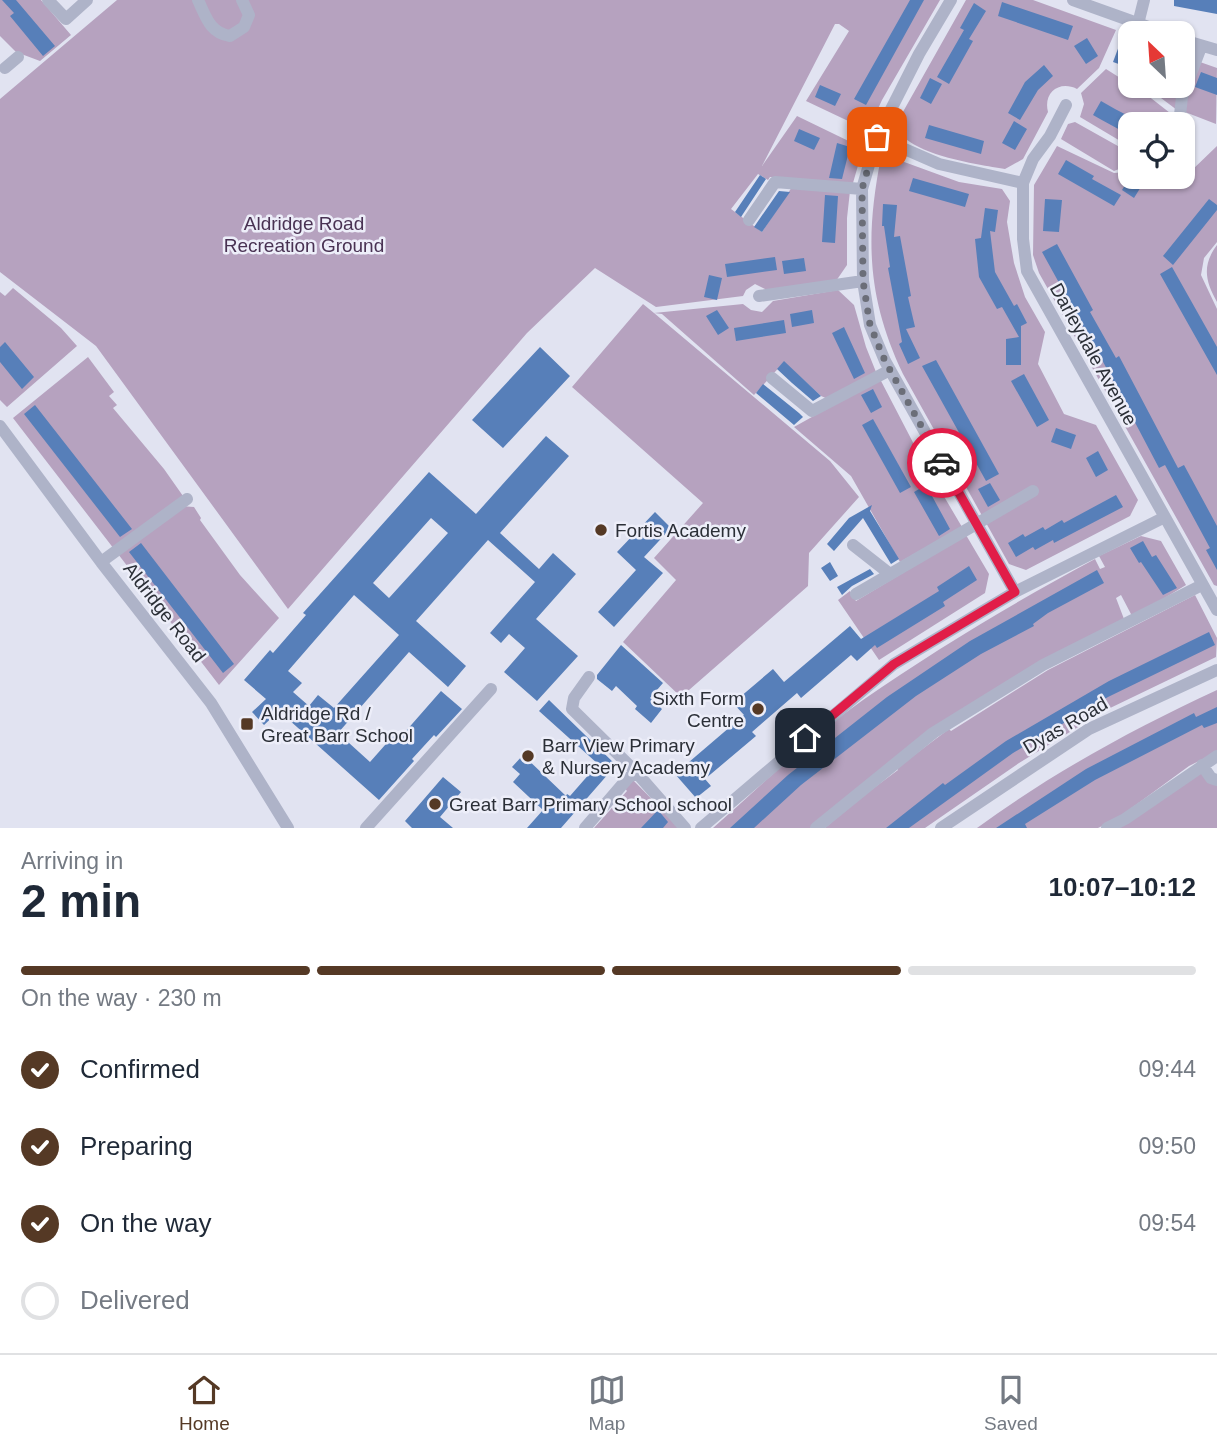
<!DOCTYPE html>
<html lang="en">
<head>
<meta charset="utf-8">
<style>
	body { margin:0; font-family:Helvetica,sans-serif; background:#f2f2f3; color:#1f2937; height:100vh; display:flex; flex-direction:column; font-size:26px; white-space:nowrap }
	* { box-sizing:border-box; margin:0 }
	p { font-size:23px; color:#747a83 }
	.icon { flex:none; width:38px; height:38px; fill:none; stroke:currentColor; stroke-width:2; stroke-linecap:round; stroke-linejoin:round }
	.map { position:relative; height:828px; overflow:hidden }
	.drawer { display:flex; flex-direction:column; background:#fff; flex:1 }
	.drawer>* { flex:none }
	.needle { width:46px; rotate:335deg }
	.buttons { position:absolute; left:1118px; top:21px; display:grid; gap:14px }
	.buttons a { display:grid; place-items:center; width:77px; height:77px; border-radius:14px; background:#fff; box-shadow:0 2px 5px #0004; font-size:35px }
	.pin { position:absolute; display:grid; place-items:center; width:60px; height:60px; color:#fff; margin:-30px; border-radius:14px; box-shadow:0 4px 10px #0006 }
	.courier { position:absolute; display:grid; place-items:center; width:70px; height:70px; margin:-35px; border:5px solid #e11d48; border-radius:50%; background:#fff; color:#222; box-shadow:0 2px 9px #0007 }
	.overview em { font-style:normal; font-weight:600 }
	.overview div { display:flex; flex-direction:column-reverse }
	.overview { display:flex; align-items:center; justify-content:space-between; height:119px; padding:0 21px }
	h1 { font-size:46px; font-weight:600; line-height:52px }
	.bar { display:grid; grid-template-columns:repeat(4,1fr); gap:10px 7px; align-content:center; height:84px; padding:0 21px }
	.bar i { height:9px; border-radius:5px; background:#e0e1e3 }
	.bar .selected { background:#553925 }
	.bar p { grid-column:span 4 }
	ol { padding:0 21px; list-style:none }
	li { display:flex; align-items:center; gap:21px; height:77px }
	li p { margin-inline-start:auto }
	li .icon { padding:7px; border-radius:50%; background:#553925; color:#fff; stroke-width:4 }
	li:last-child { color:#747a83 }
	li i { width:38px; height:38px; border:4px solid #e0e1e3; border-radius:50% }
	.menu { display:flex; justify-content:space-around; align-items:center; height:98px; border-top:2px solid #e0e1e3; background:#fff; font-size:19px; color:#747a83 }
	.menu a { display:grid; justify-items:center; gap:4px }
	.menu .selected { color:#553925 }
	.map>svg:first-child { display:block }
	.green { fill:#b6a2bf }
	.building { fill:#577fb9; fill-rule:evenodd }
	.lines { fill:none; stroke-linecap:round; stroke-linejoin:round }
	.minor { stroke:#aeb3c8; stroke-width:12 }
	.done { stroke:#6b6e78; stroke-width:7; stroke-dasharray:0 12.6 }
	.route { stroke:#e11d48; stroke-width:9 }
	.poi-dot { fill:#553925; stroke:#edeef9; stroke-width:2.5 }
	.labels { text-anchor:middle; stroke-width:5; stroke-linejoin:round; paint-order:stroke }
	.park-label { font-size:19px; fill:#493253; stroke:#edeef9 }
	.street-label { font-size:19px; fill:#2b2f37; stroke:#edeef9 }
	.poi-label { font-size:19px; fill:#2b2f37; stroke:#edeef9; text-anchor:start }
</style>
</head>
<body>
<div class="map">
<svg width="1217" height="828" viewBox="0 0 1217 828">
	<rect width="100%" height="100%" fill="#e1e3f1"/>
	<path class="green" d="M0 0H41L71 35 40 61 16 52 0 36Z
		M117 0H940L882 100 871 124 863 128 806 101 849 31 839 24H835L762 166 797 116 863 148 853 183 770 177 768 180 758 174 731 209 762 232 792 187 850 191 847 218V265L836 281 769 291 755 284 746 290 743 296 656 307 595 268 527 333 288 609 96 346 0 272V99Z
		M966 0H1033L1116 30 1099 68 1077 89C1059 80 1043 93 1048 112L1023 159 1005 169C976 164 908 155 895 126Z
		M1200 62 1217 68 1216 124 1185 112 1184 107Z
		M1106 69 1147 95 1179 120 1177 124H1130V151L1127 145 1080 117 1084 104 1081 93Z
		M1145 86H1183L1177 110Z
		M1075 122 1125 150 1127 155 1119 169 1114 171 1061 139 1068 124Z
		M1057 146 1114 173C1124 173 1126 165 1130 157V177H1183V166L1190 172 1217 146V242L1204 258 1201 275 1217 309V586L1214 585 1039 273 1033 255 1034 185Z
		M881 157 896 159 959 182 1002 189 1010 201 1007 222 1014 263 1025 297 1045 332 1038 364 1064 414 1096 425 1138 500 1130 516 1026 570 1009 564 903 374C867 298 865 238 881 157Z
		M1217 245V302C1205 281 1202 265 1217 245Z
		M13 288 61 328 77 346 7 407 0 400V292L5 296Z
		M838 290 854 305 866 347 876 372 828 399 821 396 784 362 754 395 662 314 654 313 830 461 859 497 809 553 808 586 681 697 623 642 676 580 654 558 703 503 572 387 643 304 654 313 743 304 751 310 762 312 773 301Z
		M88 357 114 392 109 396 117 405 113 408 164 469 183 496 114 549 13 418Z
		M880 379 919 454 962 527 900 562 851 476 794 427Z
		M180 506 194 507 201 518 200 520 240 575 279 618 219 685 118 554Z
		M966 535 989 574 985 593 879 660 838 600 850 591 856 601Z
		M1141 536 1161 541 1186 585 1135 616H1132L1121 595 1116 598 1124 619 1036 666 810 828H713C762 785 809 738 863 700 938 648 1015 602 1095 559L1100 569 1105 567 1099 556Z
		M1195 595 1217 638 1216 657 1106 710 1019 763 925 828H825L855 802 898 770 897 768 949 729 951 731 1048 670Z
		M1217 690V752L1189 766 1118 818 1098 828H977C1052 773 1133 729 1217 690Z
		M1201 773 1217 783V828H1117Z
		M632 779 680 828H594L627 791 624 787Z"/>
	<path class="building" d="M2 0H16L55 46 43 56 10 16 14 13Z
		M910 0H924L866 105 854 99Z
		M1174 0H1217V14L1174 6Z
		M1002 2 1073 26 1068 40 998 16Z
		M974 3 986 11 969 39 973 41 949 84 937 77 964 30 960 28Z
		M1087 38 1098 56 1086 64 1074 46Z
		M1119 46 1130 50V68L1113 62Z
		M1044 65 1053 76 1038 90 1020 120 1008 113 1025 82Z
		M1201 72 1217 78V95L1195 87Z
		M930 78 942 84 931 104 920 98Z
		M820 85 841 94 835 106 815 97Z
		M1101 101 1115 109 1144 124H1130V131L1123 127 1122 131 1100 119 1093 115Z
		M1014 121 1027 129 1015 150 1002 143Z
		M929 125 984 141 981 154 925 138Z
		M799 129 820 138 814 150 794 141Z
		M837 143 850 147 842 179 829 178Z
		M1066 160 1094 176 1092 179 1121 195 1114 206 1058 174Z
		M760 175 766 179 741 217 735 212Z
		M1130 177H1147L1134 198 1122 190Z
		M913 178 969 194 965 207 909 191Z
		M779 191 790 192 762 232 754 227Z
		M825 195 838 196 835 243 822 242Z
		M1045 199 1062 200 1059 232 1043 231Z
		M1209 199 1217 205V210L1173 265 1163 256Z
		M883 204 897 205 894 237 900 236 911 296 908 297 915 327 906 329 920 358 908 364 899 344 902 342 888 268 890 267 884 226H882Z
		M985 208 998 210 995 232 990 231 995 272 1014 306 1017 304 1027 323 1021 326V365H1006V339L1019 337 1002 307 997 309 979 277 975 239 981 238Z
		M1057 244 1093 310 1090 312 1116 358 1119 356 1178 468 1184 465 1217 526V570L1206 550 1210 548 1165 465 1159 468 1100 356 1097 358 1082 330 1084 328 1042 252Z
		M775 257 777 270 727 277 725 264Z
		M804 258 806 271 784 274 782 261Z
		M1172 267 1217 347V375L1160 274Z
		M709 275 722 278 717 300 704 297Z
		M717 310 729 328 718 335 706 316Z
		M812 310 814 323 792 327 790 314Z
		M784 320 786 333 736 341 734 328Z
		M844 327 865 373 854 379 832 333Z
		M5 342 34 377 22 389 0 362V347Z
		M540 347 570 376 503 448 472 420Z
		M936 360 999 474 986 481 922 366Z
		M784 361 821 396 813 401 792 383 777 369Z
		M1024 374 1049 420 1037 427 1011 381Z
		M763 384 799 413 803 417 794 425 756 393Z
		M873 389 882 407 871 413 861 395Z
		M35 405 132 529 120 537 24 414Z
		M873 419 911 487 900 493 862 425Z
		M1056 428 1076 435 1071 449 1051 442Z
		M546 436 569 456 500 533 539 569 553 553 576 574 536 619 578 656 537 701 504 672 525 648 509 634 501 643 490 633 535 582 488 540 416 621 466 666 448 687 409 652 338 733 370 762 393 736 398 740 441 691 462 709 436 737 434 735 412 759 414 761 379 800 279 711 264 725 252 712 266 699 244 680 270 650 273 653 306 615 303 613 429 472 476 514ZM431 518 448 533 389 598 373 583ZM354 595 399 635 334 708 318 695 309 706 293 692 302 683 288 671Z
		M1098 451 1108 470 1096 477 1086 458Z
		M990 483 1000 500 988 507 978 489Z
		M926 485 950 529 939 536 914 492Z
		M1116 495 1123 507 1054 543 1053 540 1035 550 1033 547 1016 557 1008 543 1023 534 1025 537 1043 527 1045 530 1062 520 1064 523Z
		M872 505 870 511 899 559 891 564 863 518 834 551 827 544 849 518Z
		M655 512 671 528 644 557 663 573 614 627 598 612 636 570 617 552Z
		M1143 541 1152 557 1156 555 1177 588 1163 595 1141 562 1139 563 1130 548Z
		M141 543 234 664 223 673 129 552Z
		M830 562 838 576 830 581 821 568Z
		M969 566 977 580 943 602 945 606 877 648 875 645 857 661 851 655 801 698 797 693 752 732 756 736 705 779 711 786 696 798 675 774 744 715 733 703 773 669 784 682 850 626 861 639 939 591 937 587Z
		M870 569 874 574 852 586 842 595 837 587Z
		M1097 570 1104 583 1048 613 1033 624 1034 626 981 654 916 696 801 785 754 828H730L788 775 887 697 970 641Z
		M1209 632 1215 645 1108 697 1013 753 909 828H886L943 783 945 785 1006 741 1109 681Z
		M621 645 663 683 650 698 662 709 651 723 635 709 637 706 616 686 612 691 597 679V675Z
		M549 700 616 765 561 828H527L543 810 513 782 520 774 512 767 523 755 566 796 567 794 570 796 598 764 539 711Z
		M1217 707V723L1204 728 1202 725 1095 780 1025 824 1027 828H996L1086 769 1194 713 1196 717Z
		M443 777 461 792 440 817 453 828H412L405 821Z
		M658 810 668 822 663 828H641Z"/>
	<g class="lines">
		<path class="minor" d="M48 0 66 19 87 0
			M198 0C206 17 210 33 230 36L244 27 249 15 242 0
			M951 0 919 54 877 137 862 189 863 281 870 325 885 361 1015 592
			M1073 0 1165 33
			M1138 24 1144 0
			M1183 40 1217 50
			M5 68 18 57
			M1066 105 1050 136 1033 159 1023 183V239L1027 271 1217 610
			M1180 115 1182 97 1201 47
			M877 137 939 164 1023 183
			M749 220 775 182 862 189
			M759 296 863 281
			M772 378 812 411 890 370
			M0 426 101 562 211 703 288 828
			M853 545 890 574
			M101 562 187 499
			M856 594 1033 491
			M589 677 574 698 572 709 636 772 685 828
			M1202 765 1211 778 1217 780
			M366 828 491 689
			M585 828 628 778 636 772
			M701 828 894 664 1015 592 1163 518
			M816 828 933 733 1043 665 1202 585
			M941 828 1089 729 1217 670
			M1107 828 1125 819 1217 756"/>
	</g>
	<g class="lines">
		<path class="done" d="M877 137 862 189 863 281 870 325 885 361 942 463"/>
		<path class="route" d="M805 738 894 664 1015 592 942 463"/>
	</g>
	<g class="poi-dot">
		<circle cx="601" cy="530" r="7"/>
		<circle cx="758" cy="709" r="7"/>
		<rect x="240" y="717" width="14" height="14" rx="3.5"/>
		<circle cx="528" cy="756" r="7"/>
		<circle cx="435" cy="804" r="7"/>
	</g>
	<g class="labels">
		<g class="park-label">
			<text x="304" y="230">Aldridge Road<tspan x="304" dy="22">Recreation Ground</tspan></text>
		</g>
		<g class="street-label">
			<text transform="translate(1094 354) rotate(61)" y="7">Darleydale Avenue</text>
			<text transform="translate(165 612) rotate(52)" y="7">Aldridge Road</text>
			<text transform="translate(1065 725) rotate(-30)" y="7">Dyas Road</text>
		</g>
		<g class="poi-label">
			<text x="615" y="537">Fortis Academy</text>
			<text x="744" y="705" text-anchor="end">Sixth Form<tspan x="744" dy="22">Centre</tspan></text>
			<text x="261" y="720">Aldridge Rd /<tspan x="261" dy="22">Great Barr School</tspan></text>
			<text x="542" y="752">Barr View Primary<tspan x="542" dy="22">&amp; Nursery Academy</tspan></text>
			<text x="449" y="811">Great Barr Primary School school</text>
		</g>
	</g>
</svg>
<div class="buttons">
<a><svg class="needle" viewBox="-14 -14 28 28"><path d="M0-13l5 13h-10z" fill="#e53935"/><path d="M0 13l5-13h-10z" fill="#747a83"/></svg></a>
<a><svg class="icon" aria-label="locate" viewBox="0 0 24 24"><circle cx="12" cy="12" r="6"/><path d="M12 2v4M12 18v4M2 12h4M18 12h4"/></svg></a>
</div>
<div class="pin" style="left:877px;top:137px;background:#ea580c"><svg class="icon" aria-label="bag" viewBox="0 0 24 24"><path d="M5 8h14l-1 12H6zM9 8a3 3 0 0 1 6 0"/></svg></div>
<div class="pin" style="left:805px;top:738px;background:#1f2937"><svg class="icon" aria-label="home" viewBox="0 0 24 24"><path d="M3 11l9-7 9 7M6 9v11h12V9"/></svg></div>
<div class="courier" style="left:942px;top:463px"><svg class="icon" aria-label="car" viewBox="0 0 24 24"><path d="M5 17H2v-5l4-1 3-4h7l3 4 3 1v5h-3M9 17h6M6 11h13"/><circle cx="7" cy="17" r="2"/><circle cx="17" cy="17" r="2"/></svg></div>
</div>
<section class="drawer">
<div class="overview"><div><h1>2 min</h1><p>Arriving in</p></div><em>10:07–10:12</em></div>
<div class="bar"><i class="selected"></i><i class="selected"></i><i class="selected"></i><i></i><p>On the way · 230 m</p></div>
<ol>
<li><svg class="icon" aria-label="check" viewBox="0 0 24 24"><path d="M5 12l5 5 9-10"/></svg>Confirmed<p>09:44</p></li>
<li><svg class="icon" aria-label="check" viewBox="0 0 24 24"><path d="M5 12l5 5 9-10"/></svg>Preparing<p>09:50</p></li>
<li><svg class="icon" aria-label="check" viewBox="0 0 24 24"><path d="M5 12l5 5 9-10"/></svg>On the way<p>09:54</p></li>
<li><i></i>Delivered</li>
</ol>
</section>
<nav class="menu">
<a class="selected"><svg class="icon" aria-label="home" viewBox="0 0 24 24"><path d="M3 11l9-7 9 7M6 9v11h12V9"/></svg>Home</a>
<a><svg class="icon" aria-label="map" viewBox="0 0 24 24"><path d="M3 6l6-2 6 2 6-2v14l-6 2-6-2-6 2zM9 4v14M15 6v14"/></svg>Map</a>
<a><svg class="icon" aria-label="saved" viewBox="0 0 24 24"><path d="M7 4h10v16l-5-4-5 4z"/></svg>Saved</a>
</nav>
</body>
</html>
